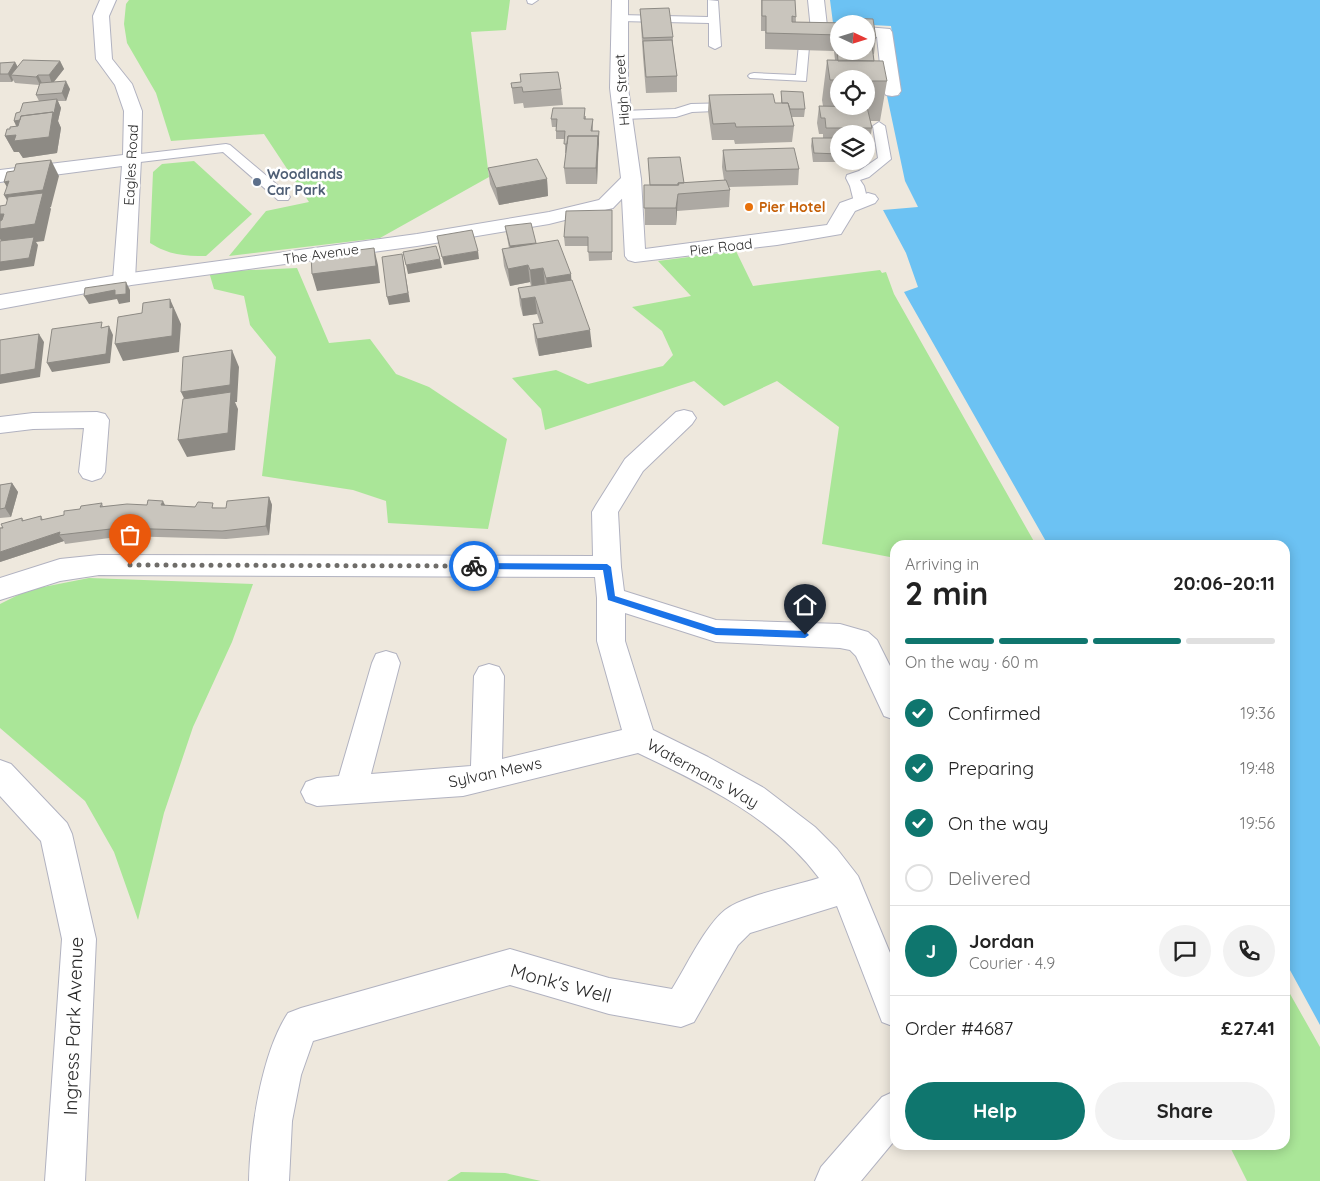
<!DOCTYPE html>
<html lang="en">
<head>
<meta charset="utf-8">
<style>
	body { margin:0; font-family:Quicksand,sans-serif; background:#f2f2f2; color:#222; height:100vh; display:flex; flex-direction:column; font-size:19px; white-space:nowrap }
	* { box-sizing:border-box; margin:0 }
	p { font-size:16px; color:#767676 }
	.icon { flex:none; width:28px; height:28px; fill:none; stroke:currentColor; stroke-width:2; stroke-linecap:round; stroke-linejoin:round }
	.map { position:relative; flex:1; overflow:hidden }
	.panel { position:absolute; left:890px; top:540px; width:400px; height:610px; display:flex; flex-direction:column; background:#fff; border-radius:15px; box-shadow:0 2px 12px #0003 }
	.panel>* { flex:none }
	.needle { width:32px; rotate:94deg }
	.controls { position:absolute; left:830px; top:15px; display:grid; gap:10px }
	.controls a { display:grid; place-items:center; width:45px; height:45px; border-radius:50%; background:#fff; box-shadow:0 2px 12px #0003; font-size:25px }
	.pin { position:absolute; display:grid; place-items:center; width:42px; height:42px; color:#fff; margin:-51px -21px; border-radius:50% 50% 50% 0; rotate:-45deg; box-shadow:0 0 5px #0007 }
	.pin .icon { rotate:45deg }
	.courier { position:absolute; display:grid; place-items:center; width:50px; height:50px; margin:-25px; border:4px solid #1a73e8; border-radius:50%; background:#fff; color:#222; box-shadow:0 1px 6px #0007 }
	.head em { font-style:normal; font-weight:800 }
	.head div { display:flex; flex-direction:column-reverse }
	.head { display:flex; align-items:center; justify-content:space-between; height:85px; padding:0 15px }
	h1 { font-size:32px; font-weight:800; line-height:38px }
	.bar { display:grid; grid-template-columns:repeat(4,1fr); gap:8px 5px; align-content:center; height:60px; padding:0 15px }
	.bar i { height:6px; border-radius:4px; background:#e0e0e0 }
	.bar .selected { background:#0f766e }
	.bar p { grid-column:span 4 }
	.line { display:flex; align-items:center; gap:12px; padding:0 15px; border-top:1px solid #e0e0e0 }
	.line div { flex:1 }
	.round { display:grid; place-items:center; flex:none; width:52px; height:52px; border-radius:26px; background:#f2f2f2 }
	ol { padding:0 15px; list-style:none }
	li { display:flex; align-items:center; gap:15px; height:55px }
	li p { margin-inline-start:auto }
	li .icon { padding:5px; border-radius:50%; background:#0f766e; color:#fff; stroke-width:4 }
	li:last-child { color:#767676 }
	li i { width:28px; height:28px; border:2px solid #e0e0e0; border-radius:50% }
	.cta { display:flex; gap:10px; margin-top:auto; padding:10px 15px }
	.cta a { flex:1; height:58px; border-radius:30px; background:#0f766e; color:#fff; font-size:20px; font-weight:800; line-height:58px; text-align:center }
	.cta a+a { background:#f2f2f2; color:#222 }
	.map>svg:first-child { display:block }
	.green { fill:#aae698 }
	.water { fill:#6cc2f3 }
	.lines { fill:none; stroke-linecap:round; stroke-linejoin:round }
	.lane-casing { stroke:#b1b2c0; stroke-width:2 }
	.street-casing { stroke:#b1b2c0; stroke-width:2 }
	.secondary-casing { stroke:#b1b2c0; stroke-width:2 }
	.lane { fill:#fff; fill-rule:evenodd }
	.street { fill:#fff; fill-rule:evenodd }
	.secondary { fill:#fff; fill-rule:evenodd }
	.wall { fill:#ada9a3; fill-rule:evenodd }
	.shaded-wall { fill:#8d8a84 }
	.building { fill:#c9c5bd; stroke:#8d8a84 }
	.route { fill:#1a73e8 }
	.done { stroke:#6f6d69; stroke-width:5; stroke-dasharray:0 9 }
	.service-dot { fill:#5c6f8a; stroke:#fff; stroke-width:2 }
	.food-dot { fill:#e8710a; stroke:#fff; stroke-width:2 }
	.labels { text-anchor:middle; stroke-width:5; stroke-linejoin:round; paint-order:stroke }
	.far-street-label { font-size:14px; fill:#2b2b2b; stroke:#fff }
	.far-service-label { font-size:14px; font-weight:bold; fill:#4e5e75; stroke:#fff; text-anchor:start }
	.far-food-label { font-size:14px; font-weight:bold; fill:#c56008; stroke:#fff; text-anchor:start }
	.street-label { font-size:16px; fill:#2b2b2b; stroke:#fff }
	.near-street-label { font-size:19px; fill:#2b2b2b; stroke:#fff }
</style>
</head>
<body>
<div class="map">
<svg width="1320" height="1181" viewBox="0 0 1320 1181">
	<rect width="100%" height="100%" fill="#eee8dd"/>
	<path class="green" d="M129 0H510L506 30 471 32 489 177 380 238 229 256 266 211 309 202 264 134 171 141 156 93 127 43 124 24 126 4Z
		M194 161 252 214 206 256C184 256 169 255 150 243L153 172 162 164Z
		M736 251 753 286 880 270 882 273 886 272 894 294 1036 545H895V558L822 544 839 427 777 381 724 406 694 381 545 430 541 409 512 378 556 370 588 384 663 366 673 355 662 331 632 307 691 296 658 261Z
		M297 268 329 343 370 339 396 374 429 387 507 439 488 529 388 523 386 501 353 490 262 476 276 357 250 325 244 296 214 289 209 272Z
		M89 578 253 584 232 642 193 727 164 813 138 920 114 852 85 801 0 728V604L28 590Z
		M1285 985 1320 1047V1181H1247L1229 1145H1285Z
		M461 1172 505 1173 541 1181H447Z"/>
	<path class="water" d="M830 0H1320V1025L1285 961V545H1048L904 292 918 287 906 253 883 210 918 207 905 181 887 96 900 95 891 26 833 23Z"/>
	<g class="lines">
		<defs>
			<path id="lane" d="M527 0H538L532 4 528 3Z
				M708 0 718 1 721 46 715 49 709 46V23L620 21 615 18 620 15 708 17Z
				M815 28 820 31 810 36 806 81 750 78 748 76 750 74 754 73 796 75 800 34 801 32Z
				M733 103 737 104 739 107 737 110 692 112 676 117 623 119 617 115 623 111 675 109 691 104Z
				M879 122 885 126 891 159 869 177 860 180 864 186 868 202 861 206 854 202 850 186 846 178 847 175 859 171 878 158 873 126Z
				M226 144 230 145 288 194 290 197 288 200H278L223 152 132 163 126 159 132 155Z"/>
			<path id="street" d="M100 0H116L109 16 112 59 132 84 142 111 141 159 135 280 131 285 124 286 117 285 113 280 122 166 0 182V170L123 155 124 111 115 85 96 59 93 16Z
				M808 0H824L827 26H839V36L813 33 811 30Z
				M866 27 890 29 892 32 901 91 898 95 892 96 886 95 883 91 877 37H866Z
				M631 173 638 175 641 179 645 249 827 225 840 203 868 193 875 195 878 199 875 203 855 211 841 234 777 245 635 262 628 260 625 256 621 179 624 175Z
				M684 410 692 412 696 418 692 424 643 471 618 512 621 567 624 591 716 620 840 624 868 632 877 640 895 676V720L884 716 856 656 850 650 840 648 716 642 625 613V641L653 730 708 757 764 788 815 827 837 849 858 876 895 965V1027L882 1022 837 906 750 933 738 945 694 1022 681 1027 609 1014 510 985 313 1041 301 1075 292 1121 289 1181H249C250 1132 261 1054 288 1013L301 1008 510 949 609 978 672 989C686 967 705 926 725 910 744 895 795 886 819 878 776 819 703 784 638 753L463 796 317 806 306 802 301 792 306 782 317 778 339 776 372 663 376 654 386 651 396 654 400 663 371 774 471 766 474 676 479 667 489 664 499 667 504 676 502 759 622 730 597 641V598L595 577 99 575 60 581 0 600V578L60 559 99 555 593 556 592 512 596 505 625 459 676 412Z
				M97 412 105 414 109 420 105 472 101 478 92 481 83 478 79 472 84 428 33 429 0 433V417L33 413Z
				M0 760 11 764 67 823 72 834 96 939 85 1181H45L62 939 41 841 0 796Z
				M895 1091V1140L861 1181H815L821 1167 882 1097Z"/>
			<path id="secondary" d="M612 0H628V88L641 179 613 208 549 224 417 246 124 286 0 309V295L124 274 417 234 549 212 599 200 621 178 610 88Z"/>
		</defs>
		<use href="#lane" class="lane-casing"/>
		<use href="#street" class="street-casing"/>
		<use href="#secondary" class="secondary-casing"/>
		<use href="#lane" class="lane"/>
		<use href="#street" class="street"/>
		<use href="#secondary" class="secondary"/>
	</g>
	<path class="wall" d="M761 0H795L796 22 846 23 847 18 876 38 874 54H873L874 61 887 81 880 121H870L872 128 869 145H866V134H839V161H846V162H813L811 146 812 138H823V134H819L817 123 819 106H823L822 100 827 60H835L834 51 765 49V31H761ZM839 24 866 51H839ZM839 79H866V106H839Z
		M640 9 673 37V45L677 76V92L646 93 643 57Z
		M60 61 64 69 54 82 70 89 66 101H58L61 108 58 121 61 128 57 153 23 158 19 152H14L5 136 10 129 16 126 14 121 20 112 39 101 36 95 39 85 15 83 13 80 12 82H0V63L15 62 18 67Z
		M511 83 561 89 563 105 524 108 523 103 514 104Z
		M781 91 805 109 804 117H792L794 126 792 142 735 144 734 140H712L708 111 709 95 775 103H781Z
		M586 116V119H593V131H599V139L597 184H566L564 168 566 153H565V139H556V127H552L551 119Z
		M723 150 799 169 798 185 729 187 730 190 729 207 677 211 676 225H645L644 185H650L648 158 684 183 724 180 722 167Z
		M488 168 547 179 548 196 499 205 490 184Z
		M612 210V260L589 261 588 246H565L564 237Z
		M505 226 536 243 571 280 592 347 539 356 535 341 533 324 540 323 537 314 523 316 520 305 518 288 531 286 530 282 510 286 504 266 502 249 509 248Z
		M12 483 18 492 11 517 0 518V485Z
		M269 497 272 505 269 535 226 539 124 536 65 544 64 541 0 562V528L22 518 24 521 41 516 43 520 64 515 80 509 102 503 103 506 147 505 226 508Z"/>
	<path class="shaded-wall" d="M60 61 64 69 52 84 49 75Z
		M15 62 19 70 11 75 13 80 12 82 8 74Z
		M38 75 42 83 40 85 36 77Z
		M66 81 70 89 66 101 62 93Z
		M57 99 61 108 58 121 61 128 57 153 23 158 19 152H14L5 136 18 129 14 121Z
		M599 131V153L598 144Z
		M598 136V153L597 184 596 168Z
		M51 160 59 176 51 207H50L51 209 44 241 36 242 38 245 34 266 0 271V262L4 246 0 239V214L13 211 4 195 11 194 4 182Z
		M547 179 548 196 499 205 496 188Z
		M678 194 677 211 676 225V208Z
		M536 243 511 254 510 246Z
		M374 248 378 265 380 283 317 291 312 274Z
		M478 251 479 259 444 265 442 257Z
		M402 254 410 302 389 305 387 297Z
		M440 259 442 268 408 274 406 265Z
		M528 265 530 282 510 286 508 269Z
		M543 268 545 285 532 287 530 270Z
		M571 274 572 291 548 295 546 278Z
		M126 282 130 290V302L119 304 117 299 89 304 84 296Z
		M535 297 537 314 523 316 521 299Z
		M170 299 181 324 179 352 123 361 115 344 170 308Z
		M109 326 113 335 110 363 52 372 47 363Z
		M590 330 592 347 539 356 537 339Z
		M39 334 44 342 40 377 0 384V375Z
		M232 350 239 367 237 402H235L238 409 235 450 187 457 178 440 189 409 181 392Z
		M12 483 18 492 11 517 5 508Z
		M269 497 272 505 269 535 266 526Z
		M163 501 167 509 161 505Z
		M60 532 59 535 64 541 0 562V552Z"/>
	<path class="building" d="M762 0H795L796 17 792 16V22L847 23V18L873 19 876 38H871L874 61H838L836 37H839V51H866V24H839V35L766 33V16H762Z
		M669 8 673 37 643 38 640 9Z
		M672 40 677 76 646 77 643 41Z
		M23 60 60 61 49 75H38L36 77 11 75Z
		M827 60 883 61 887 81H866V79H839V80H830Z
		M15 62 8 74H0V63Z
		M558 72 561 89 523 92 522 87 512 88 511 83 521 82 520 74Z
		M66 81 62 93 36 95 40 83Z
		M781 91 803 92 805 109H790L788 103H782Z
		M773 94 775 103H788L794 126 736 127 735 123 713 124 709 95Z
		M57 99 54 113 53 112 21 116 20 120 14 121 16 113 20 112 23 103Z
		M819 106 867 107 872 128H826L825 118H821Z
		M553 108H585L584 119H593L591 131H599L598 144V136H568L567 144H564L565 131H556L557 119H551Z
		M53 112 49 137 14 141 16 135 5 136 7 129H10V127L18 126 21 116Z
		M568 136H598L596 168H564Z
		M812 138H839V154L814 153Z
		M794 148 799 169 726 171 723 150Z
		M680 157 684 183H678V185H650L648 158Z
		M537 159 547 179 496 188 488 168Z
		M51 160 43 190 4 195 9 181 4 182 7 172 14 171 16 164Z
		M726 180 730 190 678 194 676 208H644V185H679L678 183Z
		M43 193 35 224 0 229V221L2 220 4 214H0V206L6 205 8 197Z
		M612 210V252H588V237H564L566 211Z
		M531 223 536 243 510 246 505 226Z
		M472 230 478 251 442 257 437 236Z
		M34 237 29 258 0 262V241Z
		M558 240 571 274 546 278 543 268 530 270 528 265 508 269 502 249Z
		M436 246 440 259 406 265 403 252Z
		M374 248 376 266 312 274 311 256Z
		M402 254 408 293 387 297 382 257Z
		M572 280 590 330 537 339 533 324 543 323 535 297 521 299 518 288Z
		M126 282V294L115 295V290L84 296 85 288Z
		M170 299V308L173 307 172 336 115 344 118 317 142 313 143 303Z
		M102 322 101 328 109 326 106 354 47 363 52 329Z
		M39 334 35 369 0 375V340Z
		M232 350 230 385 181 392 183 357Z
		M231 392 228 433 178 440 183 399Z
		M12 483 5 508 0 509V485Z
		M269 497 266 526 222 531 119 528 59 535 60 532 0 552V528H3L1 524 22 518V521L41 516V520L64 515V511L80 509 81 506 102 503 100 507 127 504 147 505 148 500 163 501 161 505 195 507 198 502 213 503 212 508H226L227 501Z"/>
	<path class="route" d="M474 563 607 564 611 567 615 596 716 628 805 631 809 635 805 638 716 635 608 600 603 570 474 569 470 566Z"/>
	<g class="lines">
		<path class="done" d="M130 565 474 566"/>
	</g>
	<circle class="service-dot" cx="257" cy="182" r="5"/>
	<circle class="food-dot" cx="749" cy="207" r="5"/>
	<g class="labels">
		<g class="far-street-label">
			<text transform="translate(622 90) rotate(-94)" y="5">High Street</text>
			<text transform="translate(131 165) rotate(-87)" y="5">Eagles Road</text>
			<text transform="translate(721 247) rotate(-7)" y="5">Pier Road</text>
			<text transform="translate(321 254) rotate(-8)" y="5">The Avenue</text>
		</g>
		<g class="far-service-label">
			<text x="267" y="179">Woodlands<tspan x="267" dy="16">Car Park</tspan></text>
		</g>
		<g class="far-food-label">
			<text x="759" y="212">Pier Hotel</text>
		</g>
		<g class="street-label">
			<text transform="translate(495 772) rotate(-12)" y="6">Sylvan Mews</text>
			<text transform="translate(703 773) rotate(29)" y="6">Watermans Way</text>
		</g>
		<g class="near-street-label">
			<text transform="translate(561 983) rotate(15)" y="7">Monk's Well</text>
			<text transform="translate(73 1026) rotate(-88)" y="7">Ingress Park Avenue</text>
		</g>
	</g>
</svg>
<div class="controls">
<a><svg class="needle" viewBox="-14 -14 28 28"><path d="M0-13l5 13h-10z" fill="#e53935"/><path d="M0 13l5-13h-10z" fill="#767676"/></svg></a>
<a><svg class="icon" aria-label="locate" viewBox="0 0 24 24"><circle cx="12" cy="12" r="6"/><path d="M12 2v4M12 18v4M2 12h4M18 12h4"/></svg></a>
<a><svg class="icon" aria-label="layers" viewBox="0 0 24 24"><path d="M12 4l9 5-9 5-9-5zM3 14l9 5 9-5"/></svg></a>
</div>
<div class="pin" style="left:130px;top:565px;background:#ea580c"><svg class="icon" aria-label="bag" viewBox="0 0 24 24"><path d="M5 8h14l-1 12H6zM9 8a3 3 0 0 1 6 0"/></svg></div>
<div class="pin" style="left:805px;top:635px;background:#1f2937"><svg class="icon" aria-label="home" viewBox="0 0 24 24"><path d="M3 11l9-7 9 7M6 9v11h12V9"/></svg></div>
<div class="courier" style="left:474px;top:566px"><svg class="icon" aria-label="bike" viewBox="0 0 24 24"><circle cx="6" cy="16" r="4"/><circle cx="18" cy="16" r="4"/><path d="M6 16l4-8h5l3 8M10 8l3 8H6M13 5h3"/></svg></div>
<section class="panel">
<div class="head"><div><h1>2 min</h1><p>Arriving in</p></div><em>20:06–20:11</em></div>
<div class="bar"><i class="selected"></i><i class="selected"></i><i class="selected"></i><i></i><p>On the way · 60 m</p></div>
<ol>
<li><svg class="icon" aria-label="check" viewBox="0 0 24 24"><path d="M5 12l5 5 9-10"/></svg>Confirmed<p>19:36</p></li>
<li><svg class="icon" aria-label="check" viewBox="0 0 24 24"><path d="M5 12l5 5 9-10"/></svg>Preparing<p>19:48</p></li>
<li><svg class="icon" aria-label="check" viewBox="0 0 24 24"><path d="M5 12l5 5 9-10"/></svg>On the way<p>19:56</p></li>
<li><i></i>Delivered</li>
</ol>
<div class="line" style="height:90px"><b class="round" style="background:#0f766e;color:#fff">J</b><div><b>Jordan</b><p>Courier · 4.9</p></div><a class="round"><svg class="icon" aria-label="chat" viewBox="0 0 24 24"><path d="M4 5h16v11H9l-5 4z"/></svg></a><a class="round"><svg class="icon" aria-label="phone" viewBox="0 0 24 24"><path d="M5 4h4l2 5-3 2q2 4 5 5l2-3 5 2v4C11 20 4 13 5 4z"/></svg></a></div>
<div class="line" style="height:65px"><div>Order #4687</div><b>£27.41</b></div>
<div class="cta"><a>Help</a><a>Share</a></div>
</section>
</div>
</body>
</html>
